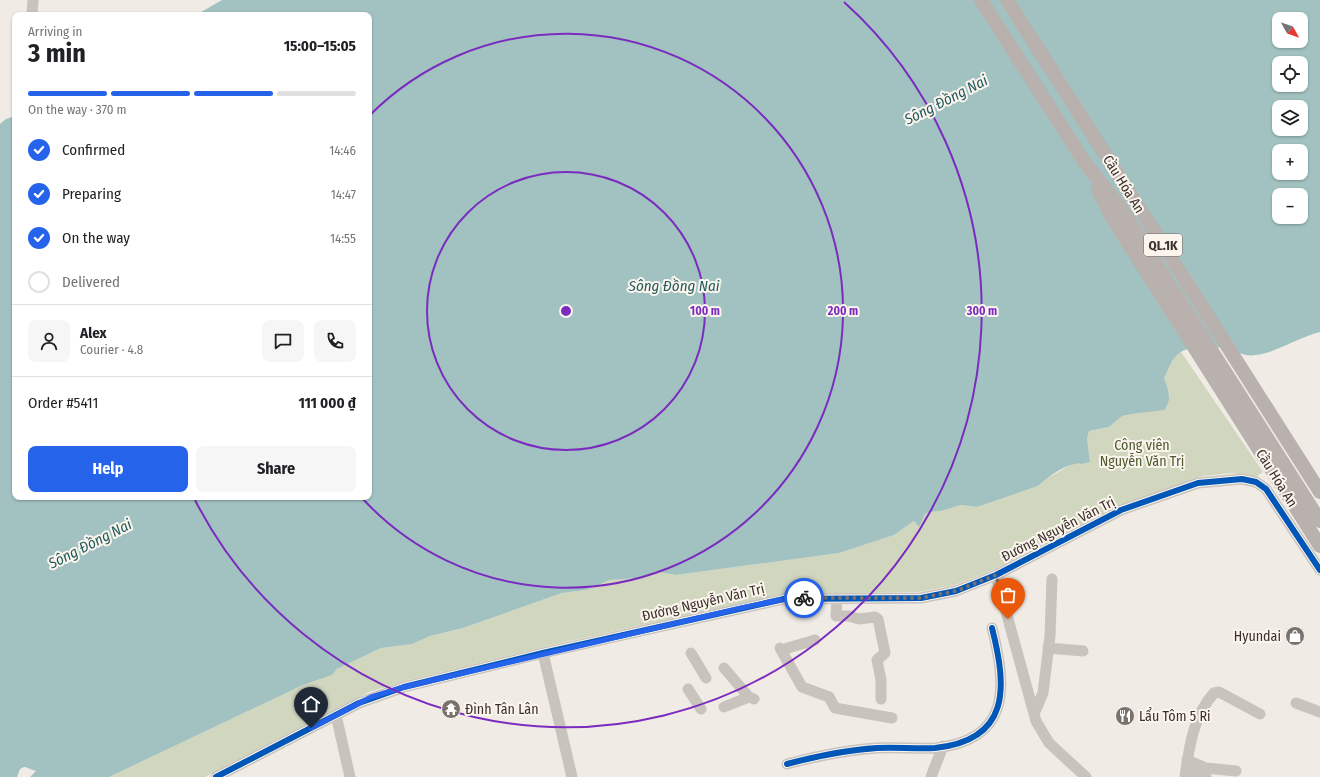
<!DOCTYPE html>
<html lang="en">
<head>
<meta charset="utf-8">
<style>
	body { margin:0; font-family:"Fira Sans Condensed",sans-serif; background:#f6f6f6; color:#202124; height:100vh; display:flex; flex-direction:column; font-size:15px; white-space:nowrap }
	* { box-sizing:border-box; margin:0 }
	p { font-size:13px; color:#757577 }
	.icon { flex:none; width:22px; height:22px; fill:none; stroke:currentColor; stroke-width:2; stroke-linecap:round; stroke-linejoin:round }
	.map { position:relative; flex:1; overflow:hidden }
	.details { position:absolute; left:12px; top:12px; width:360px; height:488px; display:flex; flex-direction:column; background:#fff; border-radius:8px; box-shadow:0 1px 3px #0004 }
	.details>* { flex:none }
	.needle { width:26px; rotate:130deg }
	.buttons { position:absolute; left:1272px; top:12px; display:grid; gap:8px }
	.buttons a { display:grid; place-items:center; width:36px; height:36px; border-radius:8px; background:#fff; box-shadow:0 1px 3px #0004; font-size:20px }
	.pin { position:absolute; display:grid; place-items:center; width:34px; height:34px; color:#fff; margin:-41px -17px; border-radius:50% 50% 50% 0; rotate:-45deg; box-shadow:0 0 4px #0007 }
	.pin .icon { rotate:45deg }
	.courier { position:absolute; display:grid; place-items:center; width:40px; height:40px; margin:-20px; border:3px solid #2563eb; border-radius:50%; background:#fff; color:#222; box-shadow:0 1px 5px #0007 }
	.overview em { font-style:normal; font-weight:700 }
	.overview div { display:flex; flex-direction:column-reverse }
	.overview { display:flex; align-items:center; justify-content:space-between; height:68px; padding:0 16px }
	h1 { font-size:26px; font-weight:700; line-height:30px }
	.bar { display:grid; grid-template-columns:repeat(4,1fr); gap:6px 4px; align-content:center; height:48px; padding:0 16px }
	.bar i { height:5px; border-radius:3px; background:#e0e0e0 }
	.bar .current { background:#2563eb }
	.bar p { grid-column:span 4 }
	.line { display:flex; align-items:center; gap:10px; padding:0 16px; border-top:1px solid #e0e0e0 }
	.line div { flex:1 }
	.round { display:grid; place-items:center; flex:none; width:42px; height:42px; border-radius:8px; background:#f6f6f6 }
	ol { padding:0 16px; list-style:none }
	li { display:flex; align-items:center; gap:12px; height:44px }
	li p { margin-inline-start:auto }
	li .icon { padding:4px; border-radius:50%; background:#2563eb; color:#fff; stroke-width:4 }
	li:last-child { color:#757577 }
	li i { width:22px; height:22px; border:2px solid #e0e0e0; border-radius:50% }
	.primary-button { display:flex; gap:8px; margin-top:auto; padding:8px 16px }
	.primary-button a { flex:1; height:46px; border-radius:8px; background:#2563eb; color:#fff; font-size:16px; font-weight:700; line-height:46px; text-align:center }
	.primary-button a+a { background:#f6f6f6; color:#202124 }
	.map>svg:first-child { display:block }
	.green { fill:#d1d6bf }
	.water { fill:#a1c2c1; fill-rule:evenodd }
	.pier { fill:#f0ebe5 }
	.lines { fill:none; stroke-linecap:round; stroke-linejoin:round }
	.minor { stroke:#c9c3be; stroke-width:11 }
	.major { stroke:#b8b1ad; stroke-width:14 }
	.cycleway-casing { stroke:#fbf5ee; stroke-width:8 }
	.cycleway { stroke:#0057b8; stroke-width:6 }
	.done { stroke:#7a716c; stroke-width:4; stroke-dasharray:0 7.2 }
	.route { stroke:#2563eb; stroke-width:5 }
	.ring { fill:none; stroke:#7b2cbf; stroke-width:2 }
	.labels { text-anchor:middle; stroke-width:4; stroke-linejoin:round; paint-order:stroke }
	.shield { fill:#fbf5ee; stroke:#756b66; stroke-width:1 }
	.shield-label { font-size:13px; font-weight:bold; fill:#3b302b }
	.street-label { font-size:14px; fill:#3b302b; stroke:#fbf5ee }
	.park-label { font-size:14px; fill:#4a5a2e; stroke:#fbf5ee }
	.poi-label { font-size:14px; fill:#3b302b; stroke:#fbf5ee; text-anchor:start }
	.water-label { font-size:15px; font-style:italic; fill:#1f5a5e; stroke:#fbf5ee }
	.centre { fill:#7b2cbf; stroke:#fbf5ee; stroke-width:2 }
	.ring-label { font-size:12px; text-anchor:middle; font-weight:bold; fill:#7b2cbf; stroke:#fbf5ee; stroke-width:4; stroke-linejoin:round; paint-order:stroke }
</style>
</head>
<body>
<div class="map">
<svg width="1320" height="777" viewBox="0 0 1320 777">
	<rect width="100%" height="100%" fill="#f0ebe5"/>
	<path class="green" d="M1181 352 1263 472 1256 477 1232 473 1203 476 1154 493 1119 505 993 570 955 585 919 592 783 594 569 641 409 680 369 692 205 777H109L303 685 332 675 337 669 381 648 412 644 430 636 463 628 562 593 586 590 610 580 638 578 659 572 676 575 839 553 894 535 914 521 918 526 925 514 929 512 941 511 961 505 977 507 1038 486 1046 479 1074 463 1090 462 1087 439 1089 431 1109 427 1122 416 1138 413 1170 397 1164 378 1175 356Z"/>
	<path class="water" d="M222 0H1320V332C1299 337 1275 353 1256 355 1245 357 1236 351 1226 349 1212 345 1187 344 1176 356 1171 361 1168 371 1164 378 1168 390 1173 399 1164 410L1138 413 1122 416 1109 427 1089 431 1087 439 1090 462 1081 464 1079 463C1064 465 1049 476 1038 486L977 507 961 505 941 511 929 512 925 514 919 527 914 521 894 535 839 553 676 575 659 572 638 578 610 580 586 590 562 593 463 628 430 636 412 644 381 648 337 669 332 675 303 685 109 777H0V124L6 119 15 116V497H369V15H196ZM1279 19H1301V41H1279ZM1279 63H1301V85H1279ZM1279 107H1301V129H1279ZM1279 151H1301V173H1279ZM1279 195H1301V217H1279Z"/>
	<path class="pier" d="M24 767H25L36 771 30 777H17L20 769Z"/>
	<g class="lines">
		<path class="minor" d="M32 15 33 0
			M996 575 1036 721 1049 743 1086 777
			M837 598 836 616H849L859 619 875 617 878 619 885 653 877 660 881 680V699
			M780 648 802 687 829 697 835 708 892 718
			M1048 648 1083 651
			M781 650 815 640
			M543 653 572 777
			M691 653 706 678
			M724 668 749 697 754 699
			M688 689 701 709
			M1296 703 1320 712
			M724 707 749 697
			M1034 714 1043 693 1050 636 1052 579
			M336 715 350 777
			M1187 760 1206 768 1236 771
			M787 764C817 756 846 750 877 748 896 747 916 749 935 748 1011 740 1007 687 992 628
			M1186 769 1206 777
			M216 777 359 703 404 687 543 653 784 599 921 598 956 591 996 575 1121 510 1198 483 1242 479 1256 482 1266 489 1320 570
			M931 777 943 746
			M1185 777C1189 748 1193 716 1214 693L1219 692 1260 714"/>
		<path class="major" d="M981 0 1085 163 1120 207 1320 521
			M1007 0 1320 492
			M1098 189 1111 216 1320 546"/>
		<defs>
			<path id="cycleway" d="M787 764C817 756 846 750 877 748 896 747 916 749 935 748 1011 740 1007 687 992 628
				M216 777 359 703 404 687 543 653 784 599 921 598 956 591 996 575 1121 510 1198 483 1242 479 1256 482 1266 489 1320 570"/>
		</defs>
		<use href="#cycleway" class="cycleway-casing"/>
		<use href="#cycleway" class="cycleway"/>
	</g>
	<g class="lines">
		<path class="done" d="M804 598H921L956 591 996 575 1008 619"/>
		<path class="route" d="M311 728 371 697 404 687 741 608 784 599 804 598"/>
	</g>
	<g class="ring">
		<circle cx="566" cy="311" r="139"/>
		<path d="M370 115A277 277 0 1 1 362 498"/>
		<path d="M844 2A416 416 0 1 1 195 500"/>
	</g>
	<defs>
		<symbol id="shop-disc" viewBox="-11 -11 22 22"><circle r="9.5" fill="#7a716c" stroke="#fbf5ee"/><path d="M-5-2.5h2.3a2.7 3.5 0 0 1 5.4 0H5L5.5 6h-11ZM-1.5-2.5h3a1.5 2.3 0 0 0-3 0Z" fill="#fff"/></symbol>
		<symbol id="temple-disc" viewBox="-11 -11 22 22"><circle r="9.5" fill="#7a716c" stroke="#fbf5ee"/><path d="M0-6L5-2H3V0L6.5 2.5H4V6H1.5V3h-3V6H-4V2.5H-6.5L-3 0V-2H-5Z" fill="#fff"/></symbol>
		<symbol id="restaurant-disc" viewBox="-11 -11 22 22"><circle r="9.5" fill="#7a716c" stroke="#fbf5ee"/><path d="M-5-6h1v4h1v-4h1v4h1v-4h1v5L-1.5 .5V6h-2V.5L-5-1ZM5-6V6H3V1.5H1.5Q1.5-4 5-6Z" fill="#fff"/></symbol>
	</defs>
	<g fill-rule="evenodd">
		<use href="#shop-disc" x="1284" y="625" width="22" height="22"/>
		<use href="#temple-disc" x="440" y="698" width="22" height="22"/>
		<use href="#restaurant-disc" x="1114" y="705" width="22" height="22"/>
	</g>
	<g class="labels">
		<rect class="shield" x="1144" y="234" width="38" height="22" rx="3"/>
		<g class="shield-label">
			<text x="1163" y="250">QL.1K</text>
		</g>
		<g class="street-label">
			<text transform="translate(1124 184) rotate(58)" y="5">Cầu Hóa An</text>
			<text transform="translate(1277 478) rotate(58)" y="5">Cầu Hóa An</text>
			<text transform="translate(1058 529) rotate(-27)" y="5">Đường Nguyễn Văn Trị</text>
			<text transform="translate(703 602) rotate(-13)" y="5">Đường Nguyễn Văn Trị</text>
		</g>
		<g class="park-label">
			<text x="1142" y="450">Công viên<tspan x="1142" dy="16">Nguyễn Văn Trị</tspan></text>
		</g>
		<g class="poi-label">
			<text x="1281" y="641" text-anchor="end">Hyundai</text>
			<text x="465" y="714">Đình Tân Lân</text>
			<text x="1139" y="721">Lẩu Tôm 5 Ri</text>
		</g>
		<g class="water-label">
			<text transform="translate(946 100) rotate(-27)" y="5">Sông Đồng Nai</text>
			<text x="674" y="291">Sông Đồng Nai</text>
			<text transform="translate(90 544) rotate(-27)" y="5">Sông Đồng Nai</text>
		</g>
	</g>
	<circle cx="566" cy="311" r="6" class="centre"/>
	<g class="ring-label">
		<text x="705" y="315">100 m</text>
		<text x="843" y="315">200 m</text>
		<text x="982" y="315">300 m</text>
	</g>
</svg>
<div class="buttons">
<a><svg class="needle" viewBox="-14 -14 28 28"><path d="M0-13l5 13h-10z" fill="#e53935"/><path d="M0 13l5-13h-10z" fill="#757577"/></svg></a>
<a><svg class="icon" aria-label="locate" viewBox="0 0 24 24"><circle cx="12" cy="12" r="6"/><path d="M12 2v4M12 18v4M2 12h4M18 12h4"/></svg></a>
<a><svg class="icon" aria-label="layers" viewBox="0 0 24 24"><path d="M12 4l9 5-9 5-9-5zM3 14l9 5 9-5"/></svg></a>
<a>+</a>
<a>−</a>
</div>
<div class="pin" style="left:1008px;top:619px;background:#ea580c"><svg class="icon" aria-label="bag" viewBox="0 0 24 24"><path d="M5 8h14l-1 12H6zM9 8a3 3 0 0 1 6 0"/></svg></div>
<div class="pin" style="left:311px;top:728px;background:#1f2937"><svg class="icon" aria-label="home" viewBox="0 0 24 24"><path d="M3 11l9-7 9 7M6 9v11h12V9"/></svg></div>
<div class="courier" style="left:804px;top:598px"><svg class="icon" aria-label="bike" viewBox="0 0 24 24"><circle cx="6" cy="16" r="4"/><circle cx="18" cy="16" r="4"/><path d="M6 16l4-8h5l3 8M10 8l3 8H6M13 5h3"/></svg></div>
<section class="details">
<div class="overview"><div><h1>3 min</h1><p>Arriving in</p></div><em>15:00–15:05</em></div>
<div class="bar"><i class="current"></i><i class="current"></i><i class="current"></i><i></i><p>On the way · 370 m</p></div>
<ol>
<li><svg class="icon" aria-label="check" viewBox="0 0 24 24"><path d="M5 12l5 5 9-10"/></svg>Confirmed<p>14:46</p></li>
<li><svg class="icon" aria-label="check" viewBox="0 0 24 24"><path d="M5 12l5 5 9-10"/></svg>Preparing<p>14:47</p></li>
<li><svg class="icon" aria-label="check" viewBox="0 0 24 24"><path d="M5 12l5 5 9-10"/></svg>On the way<p>14:55</p></li>
<li><i></i>Delivered</li>
</ol>
<div class="line" style="height:72px"><a class="round"><svg class="icon" aria-label="person" viewBox="0 0 24 24"><circle cx="12" cy="8" r="4"/><path d="M4 21q1-7 8-7t8 7"/></svg></a><div><b>Alex</b><p>Courier · 4.8</p></div><a class="round"><svg class="icon" aria-label="chat" viewBox="0 0 24 24"><path d="M4 5h16v11H9l-5 4z"/></svg></a><a class="round"><svg class="icon" aria-label="phone" viewBox="0 0 24 24"><path d="M5 4h4l2 5-3 2q2 4 5 5l2-3 5 2v4C11 20 4 13 5 4z"/></svg></a></div>
<div class="line" style="height:52px"><div>Order #5411</div><b>111 000 ₫</b></div>
<div class="primary-button"><a>Help</a><a>Share</a></div>
</section>
</div>
</body>
</html>
